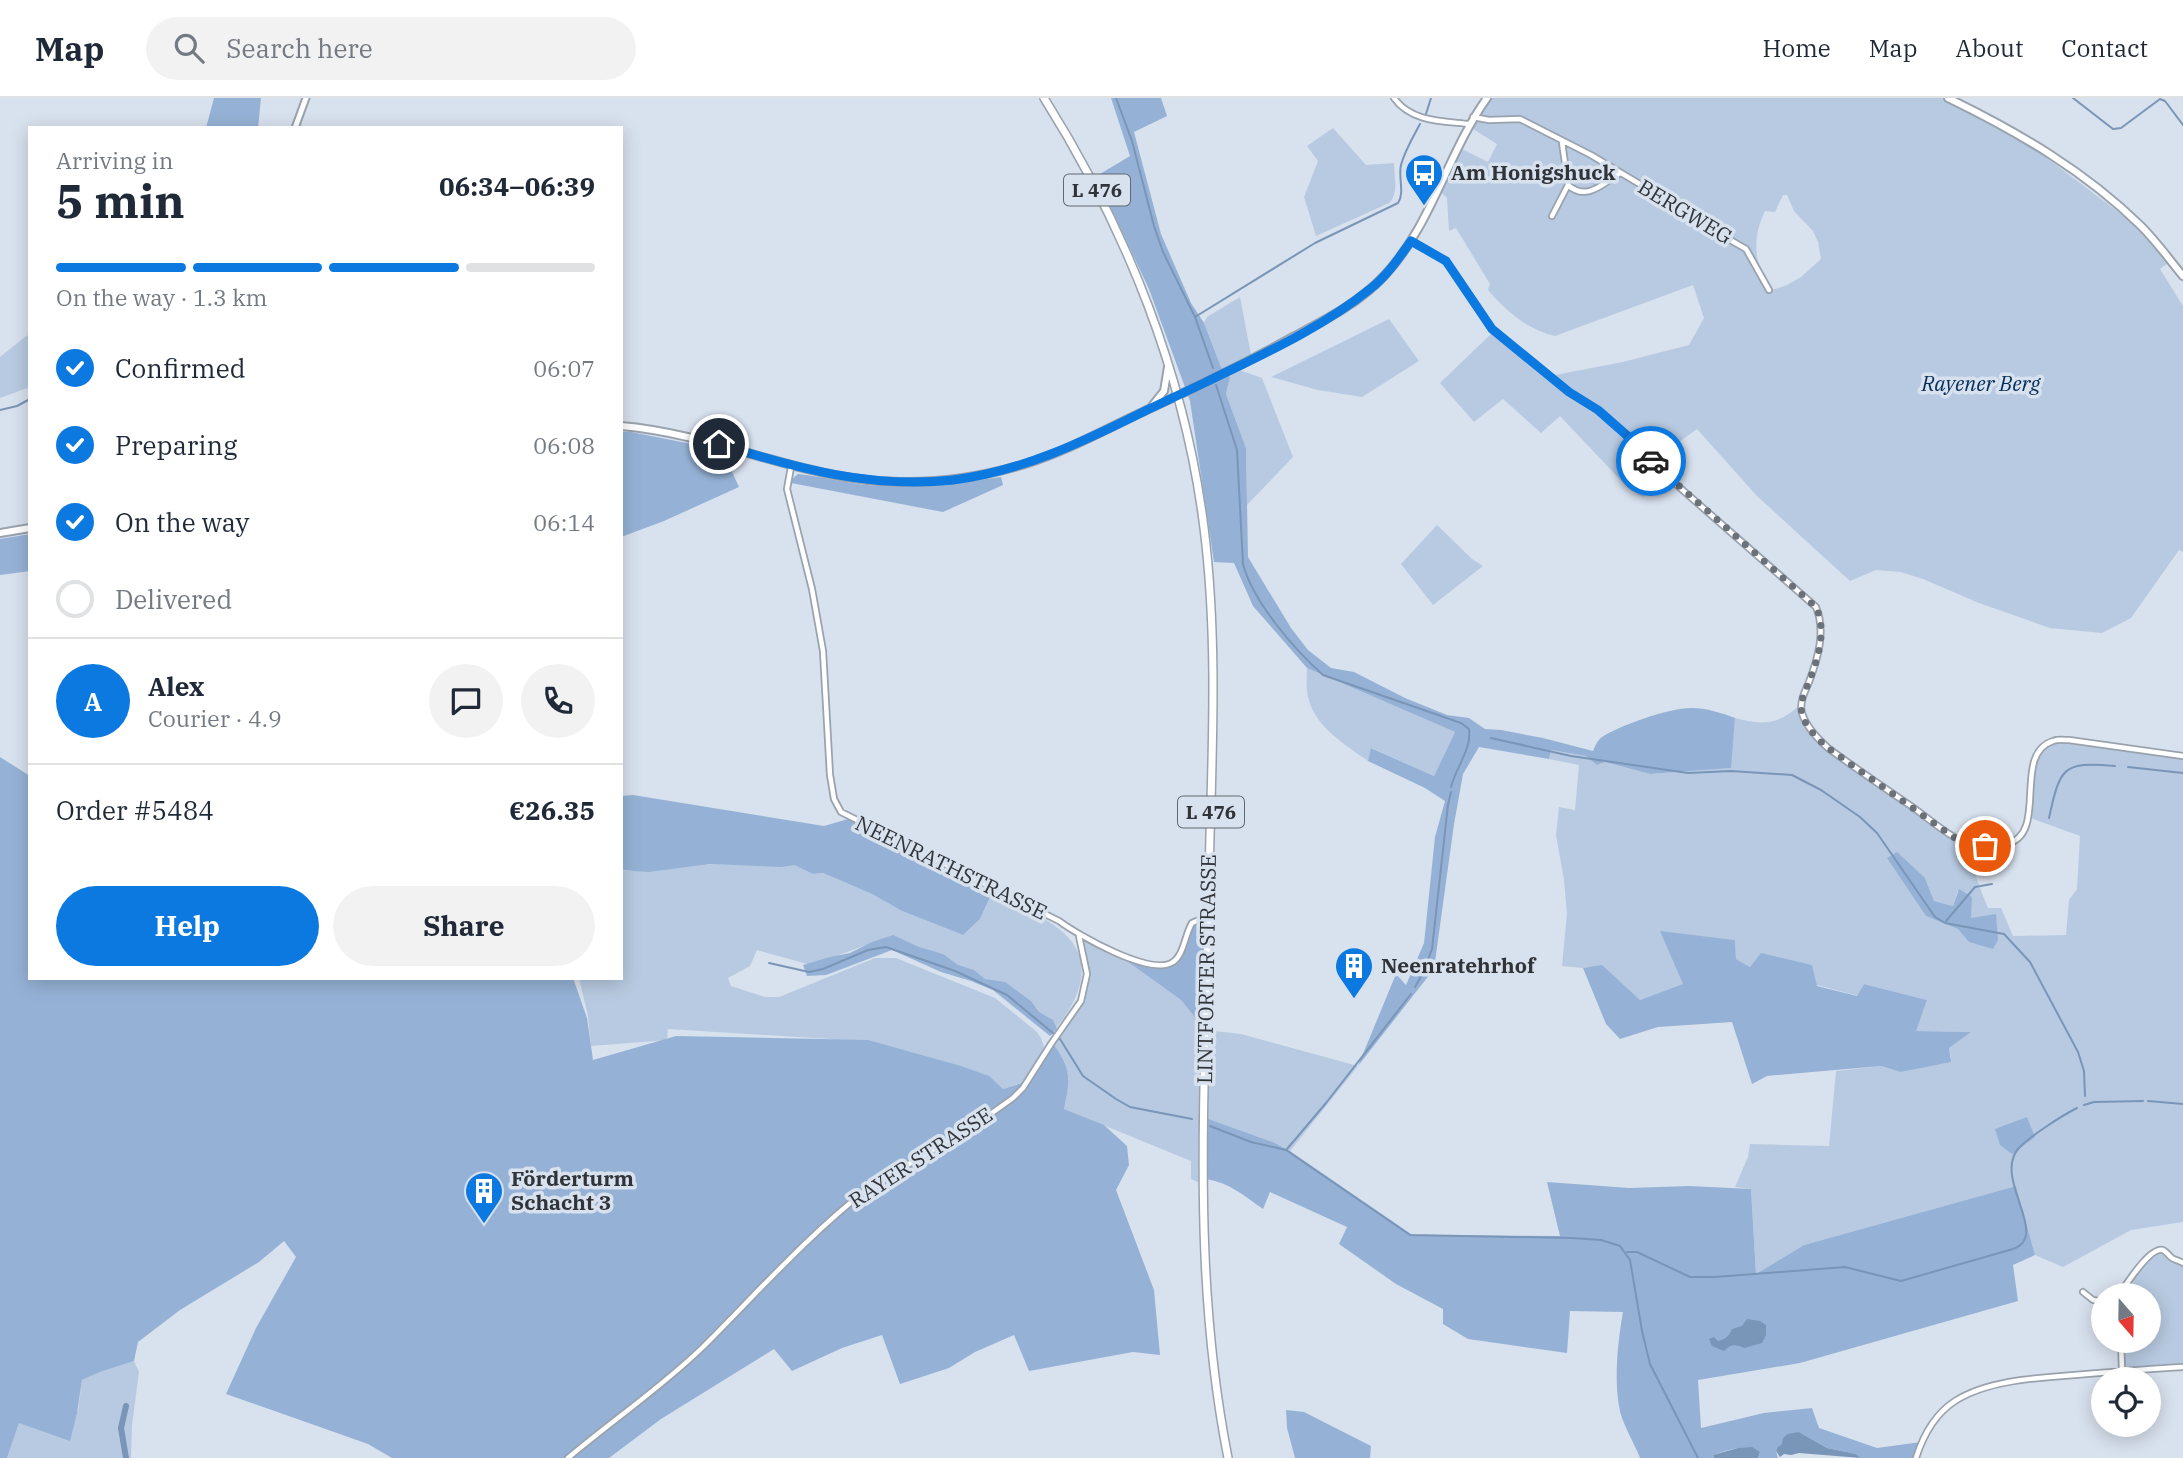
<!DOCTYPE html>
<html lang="en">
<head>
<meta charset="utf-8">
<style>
	body { margin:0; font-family:"IBM Plex Serif",serif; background:#f2f2f3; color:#1f2937; height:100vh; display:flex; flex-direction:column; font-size:26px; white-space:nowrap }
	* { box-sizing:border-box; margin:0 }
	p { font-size:23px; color:#747a83 }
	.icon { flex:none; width:38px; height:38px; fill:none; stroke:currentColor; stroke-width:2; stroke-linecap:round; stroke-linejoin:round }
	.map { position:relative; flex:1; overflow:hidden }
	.drawer { position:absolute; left:28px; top:28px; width:595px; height:854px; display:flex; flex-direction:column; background:#fff; border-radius:0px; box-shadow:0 4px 18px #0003 }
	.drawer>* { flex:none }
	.needle { width:46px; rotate:160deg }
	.fabs { position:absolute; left:2091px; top:1185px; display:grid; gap:14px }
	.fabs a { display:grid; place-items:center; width:70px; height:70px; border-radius:50%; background:#fff; box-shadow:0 4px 18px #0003; font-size:35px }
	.pin { position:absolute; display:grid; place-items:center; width:60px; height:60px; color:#fff; margin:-30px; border:4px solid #fff; border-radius:50%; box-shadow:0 2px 7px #0007 }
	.courier { position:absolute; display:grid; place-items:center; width:70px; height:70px; margin:-35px; border:5px solid #0c79e1; border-radius:50%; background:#fff; color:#222; box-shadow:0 2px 9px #0007 }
	.summary em { font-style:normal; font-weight:700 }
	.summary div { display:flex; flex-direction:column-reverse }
	.summary { display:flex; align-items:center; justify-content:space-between; height:119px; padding:0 28px }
	h1 { font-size:46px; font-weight:700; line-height:52px }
	.bar { display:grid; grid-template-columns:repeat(4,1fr); gap:10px 7px; align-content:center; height:84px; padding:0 28px }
	.bar i { height:9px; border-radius:5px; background:#e0e1e3 }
	.bar .active { background:#0c79e1 }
	.bar p { grid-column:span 4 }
	.line { display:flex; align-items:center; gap:18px; padding:0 28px; border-top:2px solid #e0e1e3 }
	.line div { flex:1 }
	.round { display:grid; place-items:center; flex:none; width:74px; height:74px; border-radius:37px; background:#f2f2f3 }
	ol { padding:0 28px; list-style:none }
	li { display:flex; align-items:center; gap:21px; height:77px }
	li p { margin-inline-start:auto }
	li .icon { padding:7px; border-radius:50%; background:#0c79e1; color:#fff; stroke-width:4 }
	li:last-child { color:#747a83 }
	li i { width:38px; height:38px; border:4px solid #e0e1e3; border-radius:50% }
	.action { display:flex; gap:14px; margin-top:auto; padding:14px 28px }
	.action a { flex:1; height:80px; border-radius:42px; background:#0c79e1; color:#fff; font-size:28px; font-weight:700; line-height:80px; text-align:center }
	.action a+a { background:#f2f2f3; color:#1f2937 }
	header { display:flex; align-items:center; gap:42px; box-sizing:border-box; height:98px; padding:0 35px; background:#fff; border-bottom:2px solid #e0e1e3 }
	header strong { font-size:33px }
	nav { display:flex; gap:38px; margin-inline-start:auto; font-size:24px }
	.search { width:490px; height:63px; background:#f2f2f3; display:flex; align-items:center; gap:18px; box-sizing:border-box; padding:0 24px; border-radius:38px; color:#747a83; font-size:26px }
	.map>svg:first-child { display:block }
	.green { fill:#b8cae1; fill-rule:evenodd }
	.forest { fill:#95b2d6 }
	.water { fill:#7995b7 }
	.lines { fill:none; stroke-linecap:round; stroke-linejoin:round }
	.stream { stroke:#7995b7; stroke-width:2 }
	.canal { stroke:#7995b7; stroke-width:6 }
	.minor-casing { stroke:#99a2ad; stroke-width:8 }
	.tertiary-casing { stroke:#99a2ad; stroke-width:9 }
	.secondary-casing { stroke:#99a2ad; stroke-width:10 }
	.primary-casing { stroke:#99a2ad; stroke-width:10 }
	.minor { stroke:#fff; stroke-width:4.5 }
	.tertiary { stroke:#fff; stroke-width:5 }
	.secondary { stroke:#fff; stroke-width:6 }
	.primary { stroke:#fff; stroke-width:7 }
	.done { stroke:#6b7178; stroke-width:7; stroke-dasharray:0 12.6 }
	.route { stroke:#0c79e1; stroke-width:9 }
	.labels { text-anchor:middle; stroke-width:7; stroke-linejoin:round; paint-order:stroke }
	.shield { fill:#d8e1ee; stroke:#62686f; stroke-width:2 }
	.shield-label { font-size:19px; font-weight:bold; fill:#303439 }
	.poi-label { font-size:21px; font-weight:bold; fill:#303439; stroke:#d8e1ee; text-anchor:start }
	.street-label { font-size:21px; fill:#303439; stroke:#d8e1ee }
	.park-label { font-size:21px; font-style:italic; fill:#022c58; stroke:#d8e1ee }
</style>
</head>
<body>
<header>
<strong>Map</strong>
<div class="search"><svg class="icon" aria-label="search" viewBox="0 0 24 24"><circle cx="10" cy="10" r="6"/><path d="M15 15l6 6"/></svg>Search here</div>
<nav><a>Home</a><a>Map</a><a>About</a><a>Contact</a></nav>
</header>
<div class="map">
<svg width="2183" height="1360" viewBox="0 0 2183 1360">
	<rect width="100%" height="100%" fill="#d8e1ee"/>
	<path class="green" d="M1492 0H1943L2003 27 2141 131 2168 165 2160 171 2183 208V454L2179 452 2131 520 2102 535 2050 530 1979 505 1923 481 1901 474 1876 472 1850 483 1757 398 1697 331 1653 363 1662 374 1643 399 1629 391 1560 318 1541 335 1503 301 1474 324 1440 285 1492 235 1504 237 1502 239 1550 278 1623 264 1689 247 1704 220 1693 187 1555 238C1528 232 1506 213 1488 192L1490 186 1456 130 1449 133 1447 100 1441 94 1462 51 1488 64 1497 46 1473 31ZM1783 97H1787L1794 113 1813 133 1818 144 1821 161 1801 179 1787 187 1769 193C1755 165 1751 142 1765 113L1775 114Z
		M1333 30 1366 67 1394 65C1394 77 1399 96 1389 105L1316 138 1304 99 1318 63 1307 48Z
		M1240 199 1251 257 1238 264 1239 272 1262 280 1293 359 1247 407 1246 350 1226 296 1230 279 1221 269 1204 225 1207 219Z
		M1389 221 1419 263 1362 299 1318 292 1271 279Z
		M30 235V289L0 300V259Z
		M1437 427 1472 461 1483 468 1433 507 1401 466Z
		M1307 570 1455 634 1434 678 1372 650 1368 663C1343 645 1310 626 1307 592 1306 585 1307 577 1307 570Z
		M1801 606 1802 615 1820 643 1955 740 1975 747C1968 766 1981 792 1988 810H2001L2013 838 2066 837 2069 802 2077 791 2080 738 2028 719 2036 657 2054 642 2183 659V1124L2131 1132 2063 1169 2035 1157 2016 1088 1804 1147 1756 1176 1751 1091 1735 1089 1748 1059 1750 1046 1829 1048 1836 973 1881 968 1902 974 1951 960 1949 950 1969 934 1915 933 1927 902 1864 886 1858 898 1750 869 1736 861 1735 842 1661 834 1684 886 1640 902 1602 868 1583 870 1562 868 1567 816 1564 782 1556 737 1559 709 1575 712 1579 667 1549 661 1551 652 1587 658 1597 667 1605 664 1650 676 1730 670 1735 620C1763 628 1780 626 1801 606ZM1925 780 1934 803 1953 808 1958 792 1971 821 1970 844 1959 831 1926 818Z
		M714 766 794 767 813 776 823 775 872 796 902 813 963 837 980 821 992 796C1014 807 1040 816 1059 831 1097 860 1081 901 1055 931L1006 890 907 848 872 845 811 867 757 852 750 868 728 880 731 888 765 899H779L875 860H896L995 900 1037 934 1041 940 1044 949 1026 983 1003 991 865 946 830 941 668 931 667 942 591 948 588 918 579 880H621V773H646Z
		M1079 838 1117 856 1181 902 1205 932 1241 936 1358 968 1290 1053 1273 1044 1203 1019 1202 1086 1191 1081V1063L1064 1011C1071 980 1071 970 1052 944L1081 903 1087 876Z
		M2161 1152 2183 1165V1269L2122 1273 2121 1243 2149 1242V1197H2119L2150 1157Z
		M134 1263 139 1274 132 1327 131 1360H7L19 1325 78 1313 82 1282 100 1274Z"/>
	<path class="forest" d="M214 0H261L258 30H206Z
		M1111 0H1161L1167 18 1134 34 1161 136 1191 205 1204 225 1221 269 1230 279 1226 296 1246 350 1248 459 1291 530 1308 552 1331 570 1354 574 1405 600 1447 617 1469 620 1485 631 1501 632 1543 640 1593 653C1595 648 1597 643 1602 639 1618 628 1672 609 1692 610 1706 610 1722 615 1735 620L1731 670 1650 676 1605 664 1597 667 1586 658 1551 652 1549 661 1479 649 1463 676 1454 726 1434 871 1358 968 1396 876 1406 887 1424 845 1435 739 1445 703 1425 690 1368 663 1371 650 1434 678 1455 634 1307 570 1253 508 1234 465 1214 464 1190 303 1149 191 1099 85 1100 76 1130 58Z
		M621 334H631L722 352 739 389 664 423 621 439Z
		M798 376C826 379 852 387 880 388 921 390 961 385 1001 379L1003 387 943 414 791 385V382Z
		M30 436V473L0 477V441Z
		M0 659 30 678V880H573L587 920 593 962 676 938 868 942 961 968 989 978 1003 991 1028 983 1052 944C1071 970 1071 980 1064 1011L1104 1027 1127 1048 1129 1067 1116 1092 1154 1192 1160 1257 1133 1254 1029 1273 1014 1237 975 1254 949 1270 900 1286 882 1237 842 1250 792 1273 774 1251 661 1321 609 1360H392L368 1346 226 1296 256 1230 296 1159 284 1143 259 1164 180 1212 138 1244 134 1263 100 1274 82 1282 77 1315 70 1343 19 1325 7 1360H0Z
		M633 697 824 728 848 721 993 793 980 821 963 837 902 813 872 796 823 775 813 776 794 767 782 769 711 766 648 774 621 772V698Z
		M1897 754 1925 780 1934 803 1953 808 1959 791 1972 799 1971 820 1996 816 1998 842 1993 851 1969 844 1958 831 1926 818 1887 760Z
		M1208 818 1205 932 1181 902 1117 856 1135 862 1166 867 1178 860 1192 825Z
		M1660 833 1735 842 1736 861 1750 869 1761 855 1812 867 1817 888 1857 898 1864 886 1927 902 1916 933 1971 934 1949 950 1951 964 1901 974 1881 968 1767 978 1752 986 1732 924 1658 929 1620 941 1606 926 1583 870 1602 867 1640 902 1683 886Z
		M893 837 919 849 943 856 958 867 974 872 985 881 1005 884 1031 903 1039 914 1053 922 1057 931 1050 938 993 892 971 883 941 874 892 852 826 877 807 878 803 867 830 859 850 855 872 844Z
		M1203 1019 1273 1044 1290 1053 1411 1136 1415 1137 1560 1138 1547 1084 1629 1090 1689 1088 1751 1091 1756 1176 1804 1147 2016 1088 2035 1157 2013 1167 2018 1203 1800 1265 1698 1282 1701 1330 1764 1315 1812 1310 1819 1330 1877 1350 1921 1344 1914 1360H1861L1856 1356 1827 1350 1799 1334 1776 1353 1778 1360H1758L1760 1354C1745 1345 1729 1352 1713 1357L1714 1360H1640C1634 1344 1621 1324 1619 1308 1614 1280 1618 1242 1623 1214L1570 1213 1567 1255 1468 1241 1443 1226V1211L1396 1186 1339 1146 1347 1129 1270 1094 1263 1111C1243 1097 1226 1082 1202 1081Z
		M2027 1019 2035 1039 2012 1056 2000 1047 1995 1031Z
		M1286 1312 1304 1314 1371 1348 1370 1360H1295L1287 1330Z"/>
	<path class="water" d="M1747 1221 1760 1223 1766 1227V1237L1762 1245 1744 1250C1735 1246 1731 1246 1724 1253L1712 1248 1709 1241 1714 1239 1718 1243C1726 1241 1729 1238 1732 1231L1742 1228Z
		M1799 1334 1827 1350 1856 1356 1861 1360 1799 1355 1791 1357 1784 1356 1780 1359 1776 1353 1778 1349 1782 1346 1783 1340 1788 1336Z
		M1752 1349 1760 1354 1758 1360H1714L1713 1357 1738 1350Z"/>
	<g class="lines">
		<path class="stream" d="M1116 0 1132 43 1154 128 1163 154 1195 219 1213 270
			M2073 0 2113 31 2121 30 2160 1 2165 3 2183 27
			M1426 16 1431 0
			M1195 219 1315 145 1398 105C1405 95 1398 79 1401 67 1405 52 1413 39 1420 26
			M1216 287 1237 352 1243 466C1253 504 1294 551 1323 577L1461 625 1469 631C1472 651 1456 669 1451 689
			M0 312 17 308 30 301
			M1491 640 1571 658 1688 675 1731 673 1792 677 1821 692 1860 719 1877 735 1935 819 1945 825 2004 836 2030 864 2078 954 2084 973 2085 998
			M2128 669 2183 675
			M2049 720C2060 670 2062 663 2115 668
			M1946 823 1975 789 1992 786
			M769 865 809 874 823 871 868 852 886 849 955 873 1007 897 1060 941 1083 978 1116 1001 1130 1009 1192 1021
			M1415 889 1423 875 1432 851 1448 707 1451 694
			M2148 1003 2183 1006
			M2084 1007 2094 1004 2143 1003
			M1210 1028 1251 1044 1286 1052 1410 1137 1572 1140 1601 1142 1620 1148 1630 1162 1642 1233 1650 1266 1698 1360
			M1287 1051 1326 1005 1411 896
			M1627 1154H1637L1690 1179H1715L1845 1169 1901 1183 2013 1151C2051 1138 1993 1081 2018 1051 2027 1040 2063 1017 2077 1010"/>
		<path class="canal" d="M126 1360 121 1330 126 1308"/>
		<defs>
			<path id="minor" d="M1394 0C1411 24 1442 23 1469 26
				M1473 19 1489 22 1520 21 1591 57 1658 97 1683 115 1746 151 1769 192
				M1562 44 1568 87C1586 104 1604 85 1620 75
				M1552 118 1568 87
				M1411 143 1446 163 1492 231 1569 294 1598 312 1631 341 1662 374 1816 509C1826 533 1818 560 1809 584 1805 593 1799 605 1802 615 1806 629 1818 641 1828 650 1855 670 1883 689 1911 708 1931 722 1950 741 1974 747 1985 749 1996 748 2006 746 2050 737 2011 656 2053 643 2058 641 2064 642 2069 642L2183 658
				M791 369 787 391 812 491 823 553 830 677 834 701 841 714 1059 823C1078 837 1151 879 1173 864 1184 857 1185 836 1192 825L1208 818
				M2083 1194 2093 1202 2104 1204
				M2119 1197C2126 1187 2150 1148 2163 1152 2167 1154 2169 1158 2172 1160 2173 1161 2182 1164 2183 1165
				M2121 1242 2122 1273
				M568 1360C613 1322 662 1289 704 1248 759 1193 808 1137 870 1089L975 1027 1013 1000 1023 990 1051 946 1081 903 1087 876 1079 838
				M1916 1360C1923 1338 1935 1316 1955 1303 1988 1282 2037 1280 2075 1277 2111 1274 2147 1271 2183 1269"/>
			<path id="tertiary" d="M295 30 306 0"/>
			<path id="secondary" d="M1948 0C2018 34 2085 73 2141 128 2156 143 2169 161 2183 178
				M1152 308 1164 293 1168 269
				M621 328C717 336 804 383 900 384 942 385 985 378 1025 366 1070 352 1109 329 1151 310 1199 288 1246 265 1293 239 1325 222 1359 205 1384 178 1432 127 1447 56 1487 0
				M0 435 30 430"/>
			<path id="primary" d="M1044 0C1126 130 1185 277 1204 430 1217 532 1213 636 1210 738 1208 808 1207 878 1205 948 1201 1087 1201 1223 1228 1360"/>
		</defs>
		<use href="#minor" class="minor-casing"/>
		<use href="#tertiary" class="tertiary-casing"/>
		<use href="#secondary" class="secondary-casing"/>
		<use href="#primary" class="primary-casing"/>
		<use href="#minor" class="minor"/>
		<use href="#tertiary" class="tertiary"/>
		<use href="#secondary" class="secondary"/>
		<use href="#primary" class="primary"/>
	</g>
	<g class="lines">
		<path class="done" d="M1651 363 1816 509C1827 533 1818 560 1809 584 1805 593 1799 605 1802 615 1805 629 1818 641 1828 650L1955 740 1985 748"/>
		<path class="route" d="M719 346C795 370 872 391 953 382 1023 373 1085 343 1147 312 1166 303 1185 294 1204 285 1259 258 1322 230 1370 191 1387 178 1399 160 1411 143L1446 163 1492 231 1569 294 1598 312 1631 341 1651 363"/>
	</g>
	<defs>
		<symbol id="bus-pin" viewBox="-11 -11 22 30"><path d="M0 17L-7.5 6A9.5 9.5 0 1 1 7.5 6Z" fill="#0c79e1" stroke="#d8e1ee"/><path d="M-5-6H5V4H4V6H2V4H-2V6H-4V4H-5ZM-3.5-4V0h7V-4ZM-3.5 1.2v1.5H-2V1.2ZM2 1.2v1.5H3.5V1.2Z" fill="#fff"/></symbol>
		<symbol id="building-pin" viewBox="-11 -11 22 30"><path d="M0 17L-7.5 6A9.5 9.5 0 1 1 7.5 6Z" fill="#0c79e1" stroke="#d8e1ee"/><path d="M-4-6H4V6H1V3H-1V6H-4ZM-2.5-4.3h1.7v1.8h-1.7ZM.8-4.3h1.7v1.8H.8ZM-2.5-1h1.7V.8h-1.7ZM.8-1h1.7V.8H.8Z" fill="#fff"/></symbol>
	</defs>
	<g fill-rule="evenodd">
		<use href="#bus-pin" x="1402" y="53" width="44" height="60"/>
		<use href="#building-pin" x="1332" y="846" width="44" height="60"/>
		<use href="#building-pin" x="462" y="1071" width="44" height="60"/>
	</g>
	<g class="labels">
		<g class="shield">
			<rect x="1064" y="76.5" width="66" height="31" rx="5"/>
			<rect x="1178" y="698.5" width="66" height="31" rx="5"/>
		</g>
		<g class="shield-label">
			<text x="1097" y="99">L 476</text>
			<text x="1211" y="721">L 476</text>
		</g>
		<g class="poi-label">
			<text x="1451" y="82">Am Honigshuck</text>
			<text x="1381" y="875">Neenratehrhof</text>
			<text x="511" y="1088">Förderturm<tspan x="511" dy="24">Schacht 3</tspan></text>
		</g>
		<g class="street-label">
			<text transform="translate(1685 114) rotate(31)" y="7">BERGWEG</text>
			<text transform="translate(951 770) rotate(26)" y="7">NEENRATHSTRASSE</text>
			<text transform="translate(1207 871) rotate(-89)" y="7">LINTFORTER STRASSE</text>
			<text transform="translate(921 1060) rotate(-33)" y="7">RAYER STRASSE</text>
		</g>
		<g class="park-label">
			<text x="1981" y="293">Rayener Berg</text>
		</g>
	</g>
</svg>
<div class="fabs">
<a><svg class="needle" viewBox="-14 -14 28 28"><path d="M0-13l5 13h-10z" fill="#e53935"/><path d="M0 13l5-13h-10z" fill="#747a83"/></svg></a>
<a><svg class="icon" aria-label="locate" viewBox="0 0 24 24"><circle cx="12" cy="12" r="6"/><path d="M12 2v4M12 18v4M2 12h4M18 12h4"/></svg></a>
</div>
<div class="pin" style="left:1985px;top:748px;background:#ea580c"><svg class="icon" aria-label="bag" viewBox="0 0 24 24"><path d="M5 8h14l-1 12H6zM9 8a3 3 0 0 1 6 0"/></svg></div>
<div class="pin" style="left:719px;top:346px;background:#1f2937"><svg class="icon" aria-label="home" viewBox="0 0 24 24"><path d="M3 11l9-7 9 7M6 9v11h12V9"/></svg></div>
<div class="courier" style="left:1651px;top:363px"><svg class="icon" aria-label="car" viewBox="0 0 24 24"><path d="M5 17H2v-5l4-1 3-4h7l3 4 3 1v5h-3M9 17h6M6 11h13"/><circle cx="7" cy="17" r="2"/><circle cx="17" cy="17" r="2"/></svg></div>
<section class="drawer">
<div class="summary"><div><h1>5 min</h1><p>Arriving in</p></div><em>06:34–06:39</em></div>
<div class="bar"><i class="active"></i><i class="active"></i><i class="active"></i><i></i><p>On the way · 1.3 km</p></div>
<ol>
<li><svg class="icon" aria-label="check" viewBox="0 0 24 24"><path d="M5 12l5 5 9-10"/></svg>Confirmed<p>06:07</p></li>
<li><svg class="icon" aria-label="check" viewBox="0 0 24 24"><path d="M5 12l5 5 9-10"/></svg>Preparing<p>06:08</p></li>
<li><svg class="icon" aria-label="check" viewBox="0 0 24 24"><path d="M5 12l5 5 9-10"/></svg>On the way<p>06:14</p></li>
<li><i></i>Delivered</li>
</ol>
<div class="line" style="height:126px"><b class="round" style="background:#0c79e1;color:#fff">A</b><div><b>Alex</b><p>Courier · 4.9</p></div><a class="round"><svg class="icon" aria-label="chat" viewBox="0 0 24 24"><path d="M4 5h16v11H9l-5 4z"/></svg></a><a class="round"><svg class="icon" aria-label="phone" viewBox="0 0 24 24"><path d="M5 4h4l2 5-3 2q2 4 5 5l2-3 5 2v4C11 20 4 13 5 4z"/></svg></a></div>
<div class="line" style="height:91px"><div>Order #5484</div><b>€26.35</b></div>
<div class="action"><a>Help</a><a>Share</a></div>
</section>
</div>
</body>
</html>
